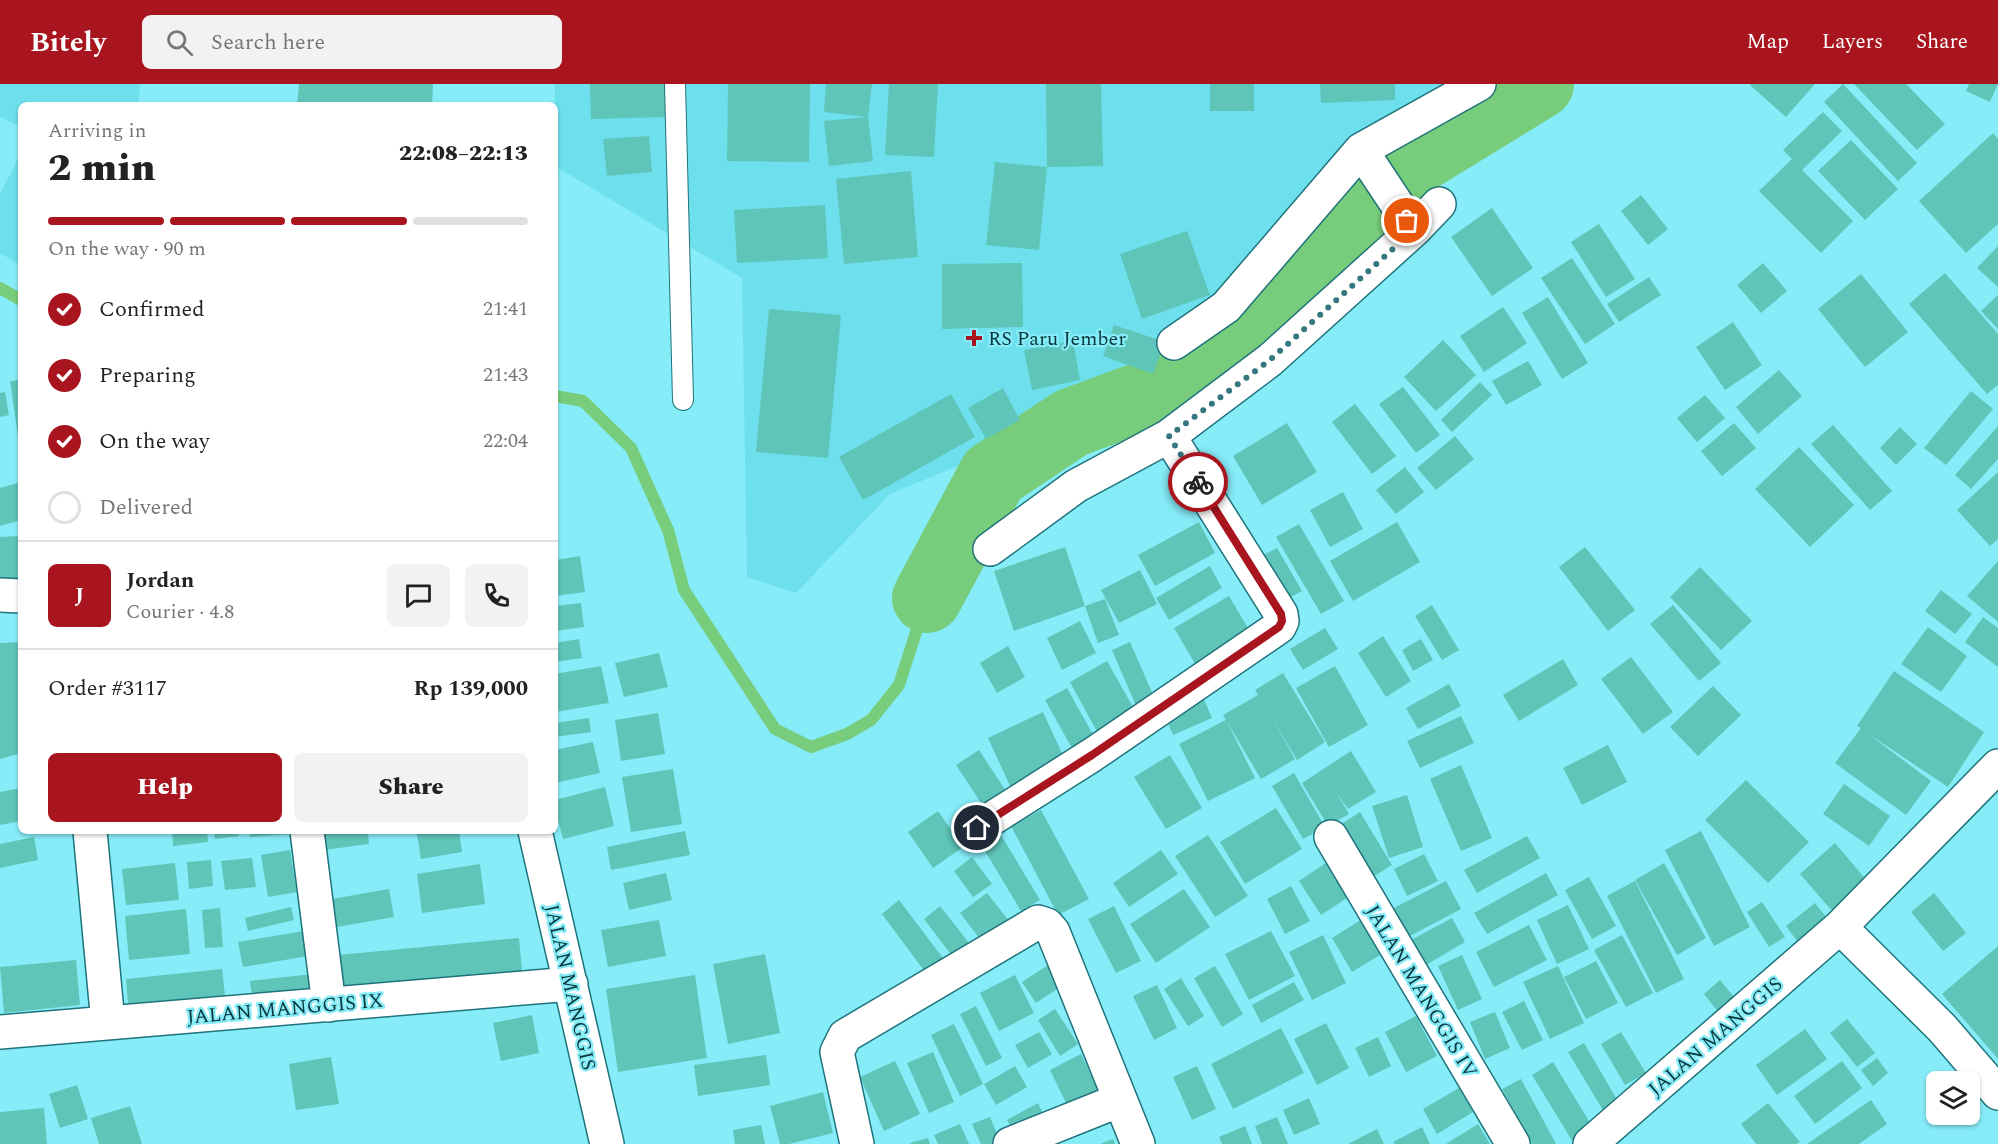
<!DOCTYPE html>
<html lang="en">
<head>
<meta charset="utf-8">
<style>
	body { margin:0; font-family:Spectral,serif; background:#f2f2f2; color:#222; height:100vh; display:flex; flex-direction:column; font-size:22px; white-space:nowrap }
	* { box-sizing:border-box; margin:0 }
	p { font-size:20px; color:#767676 }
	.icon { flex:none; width:33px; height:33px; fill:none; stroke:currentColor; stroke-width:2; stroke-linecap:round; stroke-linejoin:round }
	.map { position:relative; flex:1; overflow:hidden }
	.side { position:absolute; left:18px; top:18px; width:540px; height:732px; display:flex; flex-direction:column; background:#fff; border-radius:9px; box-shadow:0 2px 4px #0004 }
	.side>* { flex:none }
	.tools { position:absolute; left:1926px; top:987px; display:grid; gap:12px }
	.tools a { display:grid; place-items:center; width:54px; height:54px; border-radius:9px; background:#fff; box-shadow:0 2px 4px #0004; font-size:30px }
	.pin { position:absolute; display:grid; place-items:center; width:51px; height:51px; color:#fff; margin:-26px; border:3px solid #fff; border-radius:50%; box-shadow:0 2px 6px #0007 }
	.courier { position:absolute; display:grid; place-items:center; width:60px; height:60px; margin:-30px; border:4px solid #a9151f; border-radius:50%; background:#fff; color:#222; box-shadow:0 2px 8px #0007 }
	.summary em { font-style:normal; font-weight:800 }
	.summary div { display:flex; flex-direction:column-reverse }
	.summary { display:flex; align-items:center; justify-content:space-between; height:102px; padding:0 30px }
	h1 { font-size:39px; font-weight:800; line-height:45px }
	.bar { display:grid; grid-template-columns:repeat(4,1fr); gap:9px 6px; align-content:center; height:72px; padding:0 30px }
	.bar i { height:8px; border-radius:4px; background:#e0e0e0 }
	.bar .current { background:#a9151f }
	.bar p { grid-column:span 4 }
	.line { display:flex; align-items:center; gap:15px; padding:0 30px; border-top:2px solid #e0e0e0 }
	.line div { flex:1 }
	.round { display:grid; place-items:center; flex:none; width:63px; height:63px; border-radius:9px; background:#f2f2f2 }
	ol { padding:0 30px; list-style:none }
	li { display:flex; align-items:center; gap:18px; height:66px }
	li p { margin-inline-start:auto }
	li .icon { padding:6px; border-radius:50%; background:#a9151f; color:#fff; stroke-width:4 }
	li:last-child { color:#767676 }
	li i { width:33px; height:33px; border:3px solid #e0e0e0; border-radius:50% }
	.button { display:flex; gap:12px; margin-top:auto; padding:12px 30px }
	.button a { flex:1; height:69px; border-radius:9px; background:#a9151f; color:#fff; font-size:24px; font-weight:800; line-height:69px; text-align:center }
	.button a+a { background:#f2f2f2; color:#222 }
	header { display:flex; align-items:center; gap:36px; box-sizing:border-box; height:84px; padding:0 30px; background:#a9151f; color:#fff }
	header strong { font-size:28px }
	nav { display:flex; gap:33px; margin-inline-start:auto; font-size:21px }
	.search { width:420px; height:54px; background:#f2f2f2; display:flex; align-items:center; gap:15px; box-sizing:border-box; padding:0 21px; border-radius:9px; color:#767676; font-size:22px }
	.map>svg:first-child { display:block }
	.built { fill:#6edfec }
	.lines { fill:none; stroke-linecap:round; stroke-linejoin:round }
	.stream { stroke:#78cd7c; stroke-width:12 }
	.river { stroke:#78cd7c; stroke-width:70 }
	.building { fill:#5fc5b9 }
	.lane-casing { stroke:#1f737b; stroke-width:22 }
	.street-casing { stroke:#1f737b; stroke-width:36 }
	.lane { stroke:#fff; stroke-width:20 }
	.street { stroke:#fff; stroke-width:33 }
	.done { stroke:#35777e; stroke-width:6; stroke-dasharray:0 10.8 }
	.route { stroke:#a9151f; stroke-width:8 }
	.poi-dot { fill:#a9151f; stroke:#86ecf8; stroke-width:2 }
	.labels { text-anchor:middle; stroke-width:4.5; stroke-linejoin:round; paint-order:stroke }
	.poi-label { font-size:20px; fill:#09383d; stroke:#86ecf8; text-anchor:start }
	.street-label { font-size:20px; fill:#09383d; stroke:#86ecf8 }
</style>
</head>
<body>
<header>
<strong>Bitely</strong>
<div class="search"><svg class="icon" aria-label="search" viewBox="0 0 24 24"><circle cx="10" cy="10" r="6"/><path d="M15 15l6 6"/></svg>Search here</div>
<nav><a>Map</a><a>Layers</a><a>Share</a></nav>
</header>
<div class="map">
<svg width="1998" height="1060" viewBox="0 0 1998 1060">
	<rect width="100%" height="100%" fill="#86ecf8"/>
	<path class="built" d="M0 0H140L138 21H21V43L0 33Z
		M555 0H1490L1373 100 1260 218 1148 289 977 374 890 410 796 509 747 493 742 194 555 82Z
		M21 69V181L0 169V110Z"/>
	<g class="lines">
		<path class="stream" d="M0 204 21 216
			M555 312 583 317 631 364 668 446 684 506 775 645 811 663 847 650 871 636 899 601 927 514"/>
		<path class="river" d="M927 514 993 391 1071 339 1160 306 1250 248 1361 143 1407 81 1539 0"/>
	</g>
	<path class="building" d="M299 0H433L432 21H297Z
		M590 0H666V33L591 35Z
		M728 0H810L809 78 727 77Z
		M826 0H872L868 33 824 28Z
		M889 0H938L934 73 885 71Z
		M1046 0H1101L1103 82 1047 83 1039 166 986 161 995 78 1047 83Z
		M1210 0H1254V27H1210Z
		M1320 0H1395V16L1321 19Z
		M1751 0H1815L1786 33 1750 1Z
		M1843 0 1917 79 1898 97 1824 18Z
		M1854 0H1906L1945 40 1917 66Z
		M1969 0H1998L1990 18 1966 7Z
		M1823 28 1842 47 1802 86 1853 137 1821 169 1759 107 1792 75 1783 66Z
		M868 33 873 77 829 82 824 37Z
		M1993 49 1998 55V140L1966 169 1919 117Z
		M649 52 652 88 607 92 603 55Z
		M1851 56 1898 105 1865 136 1818 87Z
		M911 87 918 173 844 180 836 95Z
		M1641 111 1668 145 1648 161 1621 127Z
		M825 121 828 174 737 179 734 126Z
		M1492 124 1533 184 1492 212 1451 153Z
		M1599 140 1635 195 1606 213 1571 158Z
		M1187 147 1210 211 1142 235 1120 170Z
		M1998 162V203L1977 184Z
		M1572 174 1615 240 1585 260 1541 194Z
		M1022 179 1023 243 942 245V180Z
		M1763 179 1787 207 1761 229 1737 201Z
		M1945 189 1998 250V301L1987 310 1909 220Z
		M1861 190 1908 248 1865 283 1818 225Z
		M1649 193 1661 211 1619 238 1607 220Z
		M1998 211V245L1981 227Z
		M1548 213 1588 279 1562 295 1522 229Z
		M1503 223 1527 259 1484 288 1460 252Z
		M769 225 841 231 828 374 756 368Z
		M1733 238 1762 281 1725 306 1696 263Z
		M1114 241 1165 258 1153 290 1103 272Z
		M1443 256 1476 291 1436 327 1404 293Z
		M1073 257 1080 296 1032 306 1024 266Z
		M1528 277 1542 301 1506 321 1492 297Z
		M1779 286 1802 312 1758 350 1736 323Z
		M21 296V352H18L10 297Z
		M1480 298 1492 311 1452 348 1441 336Z
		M1403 303 1440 351 1416 369 1379 320Z
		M1003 304 1020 336 986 355 968 324Z
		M1971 307 1993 325 1946 381 1924 364Z
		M5 308 9 331 0 333V309Z
		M951 310 975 353 863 416 839 373Z
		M1705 311 1725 334 1697 358 1677 334Z
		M1355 320 1396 372 1372 390 1332 338Z
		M1287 339 1317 388 1262 421 1233 372Z
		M1734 339 1756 364 1722 392 1701 367Z
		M1833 341 1892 407 1870 426 1811 360Z
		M1998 342V375L1971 405 1955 391Z
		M1900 343 1917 360 1896 381 1880 364Z
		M1455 352 1474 375 1436 406 1417 384Z
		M1799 363 1854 421 1810 463 1755 405Z
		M1405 383 1424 408 1396 430 1376 406Z
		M1998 388V455L1990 462 1957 426Z
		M21 398V436L0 442V404Z
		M1343 408 1363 445 1330 463 1310 426Z
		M1199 438 1215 469 1155 502 1138 471Z
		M1397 438 1420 478 1353 517 1330 477Z
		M1299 440 1344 517 1321 530 1276 453Z
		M18 452 21 499 0 500V453Z
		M1065 463 1085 522 1014 547 994 487Z
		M1585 463 1635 526 1608 547 1559 483Z
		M1277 464 1302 507 1282 518 1256 475Z
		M580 472 585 508 555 512V476Z
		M1998 477V538L1967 512Z
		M1210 482 1222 504 1169 536 1156 514Z
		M1700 483 1752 537 1721 566 1670 513Z
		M1140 486 1157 520 1119 539 1101 506Z
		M1941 506 1972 530 1955 550 1925 527Z
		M1229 512 1255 556 1200 588 1174 544Z
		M1105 515 1119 551 1098 559 1085 522Z
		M581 519 584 543 555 547V522Z
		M1432 521 1459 566 1442 576 1415 532Z
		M1673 521 1721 579 1699 597 1650 540Z
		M1983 533 1998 544V583L1965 558Z
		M1080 537 1096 569 1062 586 1047 554Z
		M1928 543 1967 572 1941 608 1901 580Z
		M1325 544 1338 565 1303 586 1290 565Z
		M1383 552 1411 597 1386 613 1358 569Z
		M579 555 582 574 555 578V559Z
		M1421 555 1433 576 1413 587 1402 566Z
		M21 558V669L0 675V559Z
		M1130 558 1155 615 1137 624 1112 566Z
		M1008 562 1025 593 997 609 980 579Z
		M659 569 668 603 624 613 615 579Z
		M1631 573 1673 628 1643 650 1601 595Z
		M1563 575 1578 601 1519 637 1503 611Z
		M1107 577 1138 632 1100 653 1070 598Z
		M601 582 609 619 555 628V590Z
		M1335 582 1368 641 1329 663 1296 604Z
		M1894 587 1984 648 1948 703 1867 649 1931 697 1906 731 1835 679 1861 644 1857 642Z
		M1283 589 1325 658 1297 676 1272 634 1295 675 1261 695 1223 631 1258 611 1255 606Z
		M1449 600 1461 622 1418 645 1406 624Z
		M1713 602 1741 631 1698 672 1670 643Z
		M1067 604 1095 654 1073 666 1045 616Z
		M1203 613 1212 634 1173 651 1164 630Z
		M1043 628 1066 678 1011 704 988 654Z
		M658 629 665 670 621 677 615 636Z
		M1461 632 1474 659 1420 684 1407 657Z
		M589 634 591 648 555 653V639Z
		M1226 636 1255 694 1208 717 1179 660Z
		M593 658 600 689 555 699V666Z
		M1608 661 1627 698 1582 721 1563 684Z
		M979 666 1006 707 983 722 956 681Z
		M1351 667 1376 708 1348 725 1336 708 1349 730 1328 742 1302 699Z
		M1170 671 1202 724 1166 745 1134 693Z
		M1461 681 1492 754 1461 767 1430 695Z
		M673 685 682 740 631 748 622 693Z
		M1294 689 1325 743 1303 755 1272 702Z
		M1746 696 1809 758 1768 799 1705 736Z
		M1844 700 1890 732 1869 762 1823 730Z
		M605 703 614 742 563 755 555 724V716Z
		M21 704V737L0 741V708Z
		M1407 711 1423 763 1389 774 1372 722Z
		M1276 724 1302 765 1245 800 1220 758Z
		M1041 726 1089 815 1058 831 1011 742Z
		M938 727 963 763 933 784 908 748Z
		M1360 728 1392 781 1368 796 1335 744Z
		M998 746 1040 816 1021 827 979 757Z
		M172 747H207L208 758 173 762Z
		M214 747H238L239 752 215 755Z
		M249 747H292V750L250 753Z
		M322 747H368L369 760 324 766Z
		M439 747H459L462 768 421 775 417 750Z
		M685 747 690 771 611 786 607 763Z
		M1701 747 1750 843 1714 862 1665 766Z
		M1208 751 1248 812 1215 833 1175 772Z
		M1527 752 1540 774 1477 809 1464 786Z
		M34 753 38 776 0 784V760Z
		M1835 759 1868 798 1833 828 1800 790Z
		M290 766 297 808 268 813 261 771Z
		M1161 766 1178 790 1129 823 1113 799Z
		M1424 770 1438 797 1407 812 1394 785Z
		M972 773 992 800 973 813 954 787Z
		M252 774 256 803 225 806 221 777Z
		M211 776 213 802 189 805 187 778Z
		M1330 776 1353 810 1321 831 1299 797Z
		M175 779 179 816 126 821 122 785Z
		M1664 779 1706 854 1677 871 1635 796Z
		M480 780 485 820 422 829 417 790Z
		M666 789 672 816 629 826 623 799Z
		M1546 789 1558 811 1487 850 1474 829Z
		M1589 793 1616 842 1592 855 1565 806Z
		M1446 797 1461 825 1408 853 1392 825Z
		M1635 797 1684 895 1656 909 1607 812Z
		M1291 802 1310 837 1285 850 1267 815Z
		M389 805 394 833 331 844 326 816Z
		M1184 805 1210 843 1156 879 1130 840Z
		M987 809 1010 838 983 859 960 829Z
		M1934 809 1966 849 1943 867 1911 828Z
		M899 816 952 886 934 900 882 830Z
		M1762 818 1785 853 1769 863 1747 828Z
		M1815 819 1830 838 1800 861 1786 842Z
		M1568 821 1589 865 1557 880 1537 836Z
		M940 822 973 864 956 877 924 835Z
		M1114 822 1141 877 1116 889 1088 835Z
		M291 823 294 836 248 847 245 834Z
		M220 824 223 863 205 864 202 826Z
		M186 825 190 870 129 876 125 832Z
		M1364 834 1385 868 1352 888 1332 854Z
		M1452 834 1465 858 1426 881 1411 856Z
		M659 836 666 872 608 883 601 846Z
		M1529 841 1547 876 1494 903 1476 868Z
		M304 847 308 872 243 883 238 858Z
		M1271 847 1295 892 1249 916 1225 870Z
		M1323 851 1346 899 1312 916 1289 868Z
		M1622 851 1653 909 1626 923 1594 866Z
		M519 854 523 898 342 915 338 871Z
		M1998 862V975L1942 910Z
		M765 870 780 949 728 960 713 880Z
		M1462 871 1482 915 1458 926 1438 882Z
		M76 876 80 921 4 929 0 883Z
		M1056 876 1069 897 1036 919 1022 898Z
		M1596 877 1618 919 1586 935 1564 893Z
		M1215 882 1243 930 1222 943 1194 894Z
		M1558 882 1584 939 1550 955 1523 898Z
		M222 885 226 921 129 931 126 895Z
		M313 890 316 914 253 921 250 897Z
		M695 891 707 974 618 988 606 905Z
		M1015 891 1034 929 999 947 980 909Z
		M1181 894 1204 932 1188 942 1164 905Z
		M1720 896 1744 925 1727 939 1704 910Z
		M1294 898 1304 916 1261 939 1252 921Z
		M1157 901 1177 944 1154 956 1133 912Z
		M1524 917 1543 956 1522 966 1502 928Z
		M976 922 1002 974 986 982 960 930Z
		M1055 925 1078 960 1060 972 1038 936Z
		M1495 928 1510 964 1485 975 1470 938Z
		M532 931 539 969 501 977 493 939Z
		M1416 932 1437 972 1406 988 1385 948Z
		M1847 935 1875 969 1857 983 1830 949Z
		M1326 939 1349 984 1317 1001 1294 955Z
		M954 940 983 1000 960 1012 931 951Z
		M1281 944 1304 989 1233 1025 1211 980Z
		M1805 945 1827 975 1777 1011 1756 981Z
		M1039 948 1052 970 1028 984 1015 961Z
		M1621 948 1646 989 1625 1001 1601 960Z
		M1378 953 1391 982 1369 993 1355 964Z
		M1584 959 1619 1019 1604 1028 1568 968Z
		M933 968 954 1018 929 1029 907 979Z
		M1081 970 1099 1007 1068 1023 1050 986Z
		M766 971 770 1001 698 1012 694 981Z
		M331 973 339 1020 296 1026 289 980Z
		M1877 974 1888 989 1873 1002 1861 986Z
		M895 977 920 1030 884 1047 860 993Z
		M1842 977 1862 1004 1815 1040 1794 1012Z
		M1553 978 1595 1047 1574 1060 1532 991Z
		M1015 982 1027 1003 996 1021 984 1000Z
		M1197 982 1216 1025 1192 1036 1173 993Z
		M1521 995 1556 1060H1532L1502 1005Z
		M77 1001 88 1035 60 1044 49 1010Z
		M1459 1004 1473 1028 1437 1050 1423 1025Z
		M823 1008 833 1049 789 1060H780L770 1022Z
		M1309 1014 1320 1040 1294 1051 1283 1026Z
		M1871 1016 1887 1040 1859 1060H1807Z
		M1038 1019 1045 1033 1014 1049 1007 1036Z
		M1768 1019 1800 1058 1797 1060H1756L1741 1040Z
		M130 1022 142 1060H99L91 1034Z
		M44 1024 47 1060H0V1028Z
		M990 1033 1000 1057 993 1060H981L972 1040Z
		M1277 1033 1288 1060H1262L1255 1042Z
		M960 1040 969 1060H938L934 1051Z
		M1478 1040 1490 1060H1446Z
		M761 1041 765 1060H735L733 1046Z
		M1245 1042 1252 1060H1222L1219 1053Z
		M1422 1043 1430 1060H1395L1393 1058Z
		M1377 1045 1384 1060H1348Z
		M928 1054 930 1060H911L910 1059Z
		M1113 1055 1115 1060H1100Z"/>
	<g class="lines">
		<defs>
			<path id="lane" d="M675 0 683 316"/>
			<path id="street" d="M1361 66 1414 146
				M1174 259 1226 223 1361 66 1479 0
				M990 465 1076 402 1169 352 1270 276 1414 146 1439 120
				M0 511 21 512
				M977 744 1092 671 1279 543 1282 537 1281 530 1169 352
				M90 747 108 939
				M307 747 329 921
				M535 747 607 1060
				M1331 753 1513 1060
				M1840 843 1942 944 1998 1009
				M0 948 571 900
				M857 1060 837 968 845 952 1038 838 1047 841 1053 848 1138 1060
				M1010 1060 1120 1016
				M1590 1060 1840 843 1998 682"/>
		</defs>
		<use href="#lane" class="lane-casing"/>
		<use href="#street" class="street-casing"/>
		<use href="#lane" class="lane"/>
		<use href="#street" class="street"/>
	</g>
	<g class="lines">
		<path class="done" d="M1198 398 1169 352 1270 276 1414 146 1407 137"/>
		<path class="route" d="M977 744 1092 671 1279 543 1282 537 1281 530 1198 398"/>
	</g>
	<path class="poi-dot" d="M971 245h6v6h6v6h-6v6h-6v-6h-6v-6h6z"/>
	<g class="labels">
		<g class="poi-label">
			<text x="988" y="261">RS Paru Jember</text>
		</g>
		<g class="street-label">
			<text transform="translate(571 903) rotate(77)" y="7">JALAN MANGGIS</text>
			<text transform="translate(1422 907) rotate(59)" y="7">JALAN MANGGIS IV</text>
			<text transform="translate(285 924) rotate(-5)" y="7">JALAN MANGGIS IX</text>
			<text transform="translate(1715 952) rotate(-41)" y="7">JALAN MANGGIS</text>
		</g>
	</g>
</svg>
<div class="tools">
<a><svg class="icon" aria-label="layers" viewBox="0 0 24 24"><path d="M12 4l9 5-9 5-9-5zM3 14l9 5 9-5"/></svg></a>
</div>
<div class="pin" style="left:1407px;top:137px;background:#ea580c"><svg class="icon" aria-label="bag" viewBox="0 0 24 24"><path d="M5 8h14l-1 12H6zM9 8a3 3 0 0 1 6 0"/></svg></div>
<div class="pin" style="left:977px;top:744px;background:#1f2937"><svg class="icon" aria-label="home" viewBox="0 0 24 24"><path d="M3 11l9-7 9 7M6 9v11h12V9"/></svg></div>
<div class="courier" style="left:1198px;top:398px"><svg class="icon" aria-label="bike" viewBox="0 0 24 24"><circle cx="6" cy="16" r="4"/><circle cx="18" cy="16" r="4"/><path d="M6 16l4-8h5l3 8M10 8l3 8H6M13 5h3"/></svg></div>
<section class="side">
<div class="summary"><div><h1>2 min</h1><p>Arriving in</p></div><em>22:08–22:13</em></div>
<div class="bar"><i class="current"></i><i class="current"></i><i class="current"></i><i></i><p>On the way · 90 m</p></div>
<ol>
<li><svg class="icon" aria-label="check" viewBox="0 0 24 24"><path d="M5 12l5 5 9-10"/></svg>Confirmed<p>21:41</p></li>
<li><svg class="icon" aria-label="check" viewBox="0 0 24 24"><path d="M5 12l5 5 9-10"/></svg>Preparing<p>21:43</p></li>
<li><svg class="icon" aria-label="check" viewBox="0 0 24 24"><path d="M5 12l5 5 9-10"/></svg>On the way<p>22:04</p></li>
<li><i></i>Delivered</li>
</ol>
<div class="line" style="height:108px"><b class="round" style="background:#a9151f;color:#fff">J</b><div><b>Jordan</b><p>Courier · 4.8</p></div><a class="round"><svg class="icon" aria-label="chat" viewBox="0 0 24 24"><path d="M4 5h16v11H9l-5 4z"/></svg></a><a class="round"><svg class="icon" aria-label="phone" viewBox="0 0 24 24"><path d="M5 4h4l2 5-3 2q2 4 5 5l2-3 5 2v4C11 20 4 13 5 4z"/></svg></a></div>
<div class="line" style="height:78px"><div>Order #3117</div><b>Rp 139,000</b></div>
<div class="button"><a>Help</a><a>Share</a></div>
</section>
</div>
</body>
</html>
